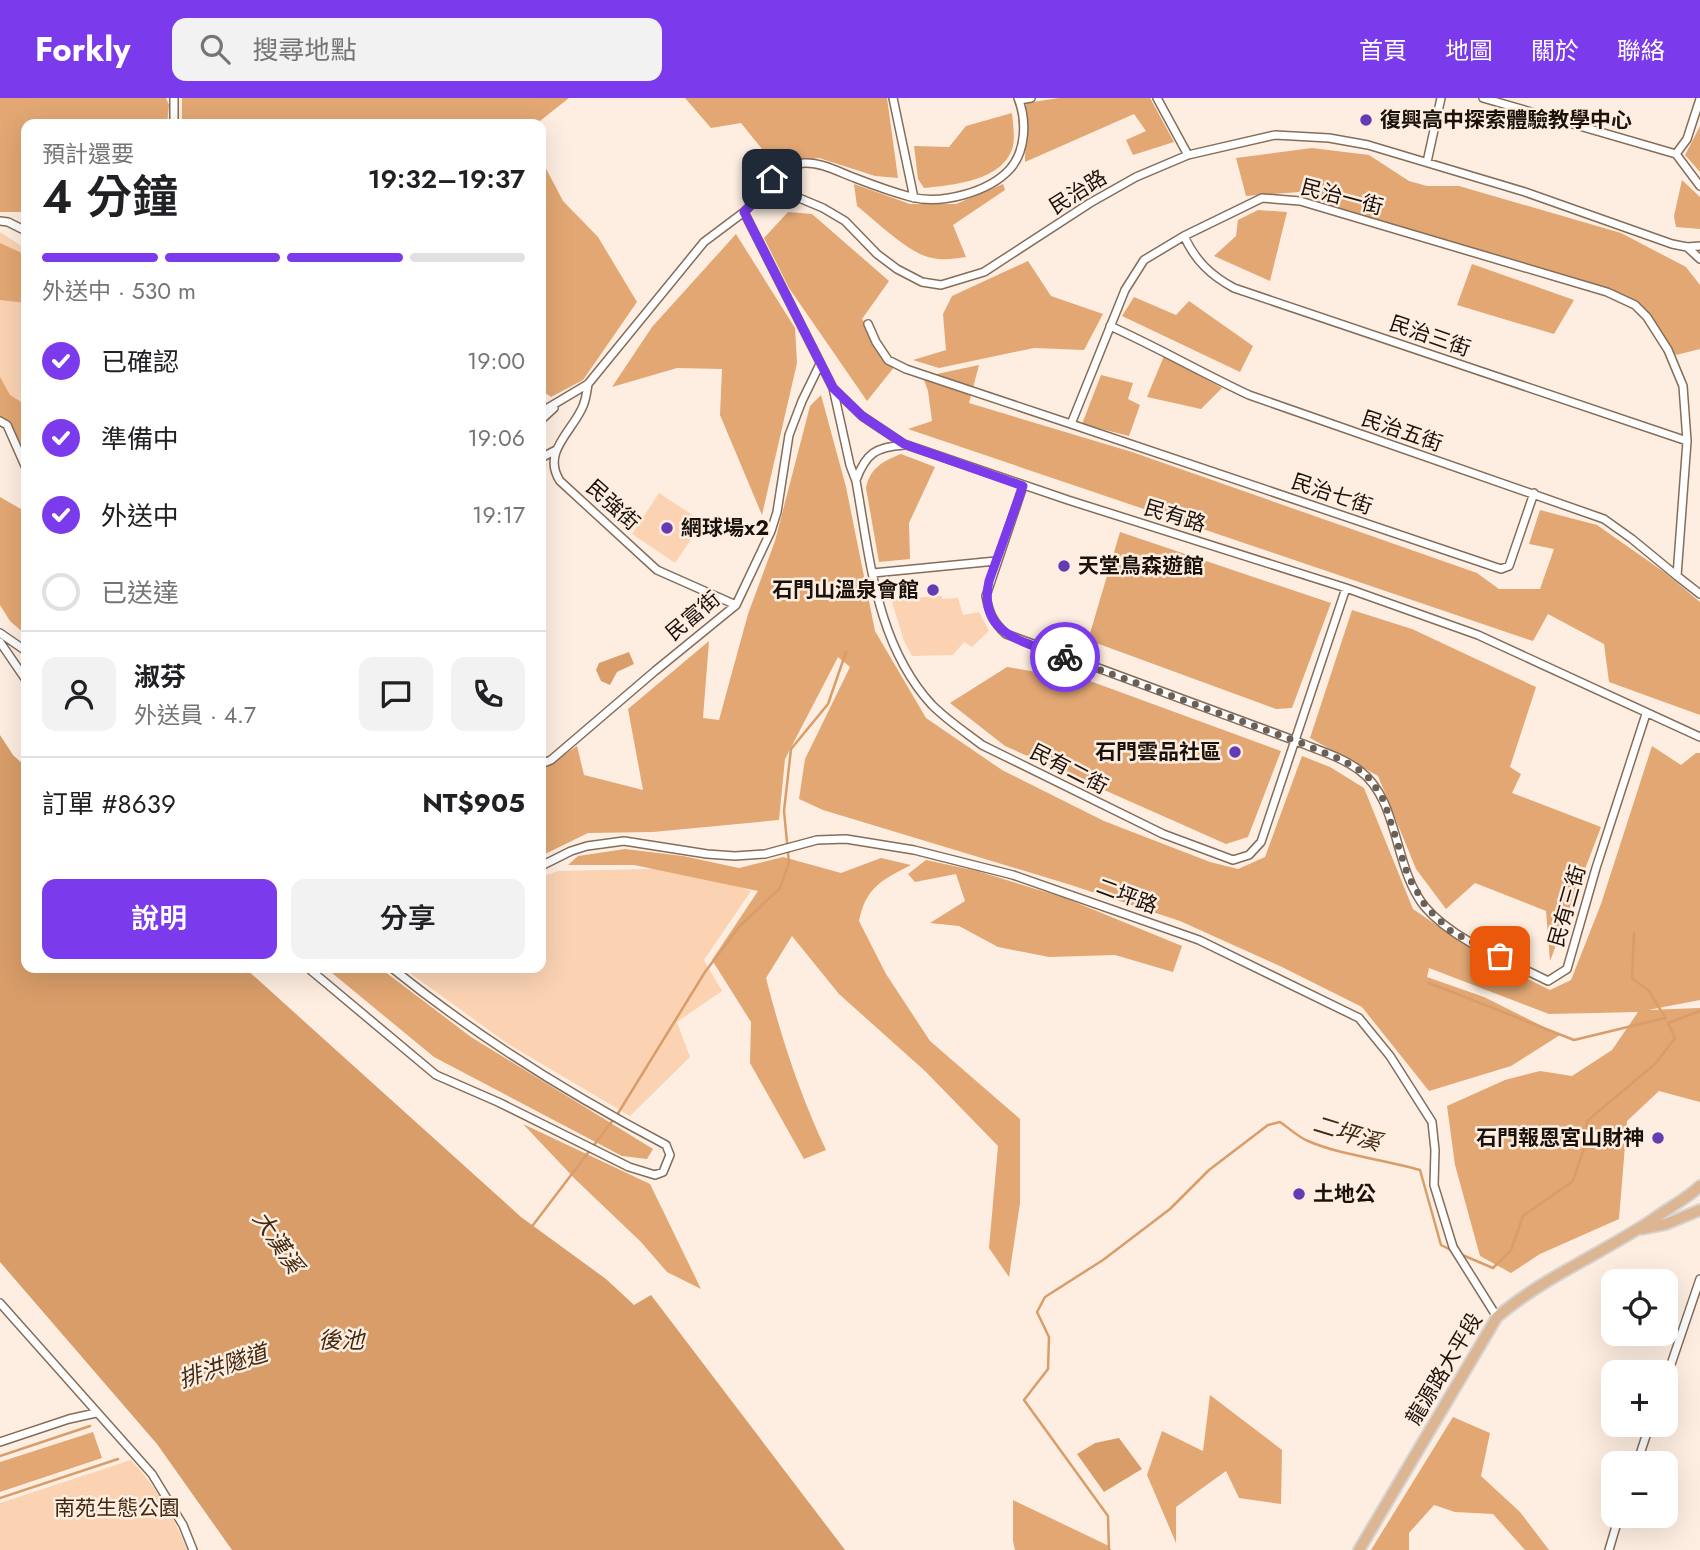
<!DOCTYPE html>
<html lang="zh-TW">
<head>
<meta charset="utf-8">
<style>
	body { margin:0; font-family:Jost,"Noto Sans TC",sans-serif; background:#f2f2f2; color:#202124; height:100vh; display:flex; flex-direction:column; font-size:26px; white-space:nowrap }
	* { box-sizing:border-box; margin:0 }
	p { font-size:23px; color:#757577 }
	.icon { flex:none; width:38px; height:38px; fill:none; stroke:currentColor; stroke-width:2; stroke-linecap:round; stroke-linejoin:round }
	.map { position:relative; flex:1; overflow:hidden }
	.side { position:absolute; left:21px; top:21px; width:525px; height:854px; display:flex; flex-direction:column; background:#fff; border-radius:14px; box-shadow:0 7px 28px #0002 }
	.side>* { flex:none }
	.buttons { position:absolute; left:1601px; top:1171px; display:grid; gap:14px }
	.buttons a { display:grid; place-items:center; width:77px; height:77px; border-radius:14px; background:#fff; box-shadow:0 7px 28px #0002; font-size:35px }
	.pin { position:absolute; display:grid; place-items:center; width:60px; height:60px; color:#fff; margin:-30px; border-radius:14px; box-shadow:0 4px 10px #0006 }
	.courier { position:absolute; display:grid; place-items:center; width:70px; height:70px; margin:-35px; border:5px solid #7c3aed; border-radius:50%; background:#fff; color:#222; box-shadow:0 2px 9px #0007 }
	.head em { font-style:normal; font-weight:600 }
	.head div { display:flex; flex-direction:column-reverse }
	.head { display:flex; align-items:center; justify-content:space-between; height:119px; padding:0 21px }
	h1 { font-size:46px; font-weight:600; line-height:52px }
	.bar { display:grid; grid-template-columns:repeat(4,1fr); gap:10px 7px; align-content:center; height:84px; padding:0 21px }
	.bar i { height:9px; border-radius:5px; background:#e0e0e0 }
	.bar .current { background:#7c3aed }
	.bar p { grid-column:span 4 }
	.line { display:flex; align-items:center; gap:18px; padding:0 21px; border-top:2px solid #e0e0e0 }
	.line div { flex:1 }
	.round { display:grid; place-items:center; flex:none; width:74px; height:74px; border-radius:14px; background:#f2f2f2 }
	ol { padding:0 21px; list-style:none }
	li { display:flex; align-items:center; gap:21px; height:77px }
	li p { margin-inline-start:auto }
	li .icon { padding:7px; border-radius:50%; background:#7c3aed; color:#fff; stroke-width:4 }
	li:last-child { color:#757577 }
	li i { width:38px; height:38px; border:4px solid #e0e0e0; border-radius:50% }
	.primary-button { display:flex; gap:14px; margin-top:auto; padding:14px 21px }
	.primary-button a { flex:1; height:80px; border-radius:14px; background:#7c3aed; color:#fff; font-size:28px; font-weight:600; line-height:80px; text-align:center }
	.primary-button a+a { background:#f2f2f2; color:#202124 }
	header { display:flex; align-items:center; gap:42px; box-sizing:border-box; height:98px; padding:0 35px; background:#7c3aed; color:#fff }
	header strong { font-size:33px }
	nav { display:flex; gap:38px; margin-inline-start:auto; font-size:24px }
	.search { width:490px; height:63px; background:#f2f2f2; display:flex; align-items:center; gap:18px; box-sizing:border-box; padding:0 24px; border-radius:14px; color:#757577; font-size:26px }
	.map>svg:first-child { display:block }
	.green { fill:#fbd3b3 }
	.forest { fill:#e2a773 }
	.water { fill:#d89d69 }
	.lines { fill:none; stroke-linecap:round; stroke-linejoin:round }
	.stream { stroke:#d89d69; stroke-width:2.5 }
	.minor-casing { stroke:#846d59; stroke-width:10 }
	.primary-casing { stroke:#d6d4d3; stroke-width:14 }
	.minor { stroke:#fff; stroke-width:7 }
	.primary { stroke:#dcb693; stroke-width:10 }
	.done { stroke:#6a5f56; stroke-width:7; stroke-dasharray:0 12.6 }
	.route { stroke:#7c3aed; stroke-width:9 }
	.poi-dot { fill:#643bb3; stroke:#feeee1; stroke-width:2.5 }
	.labels { text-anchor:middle; stroke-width:5; stroke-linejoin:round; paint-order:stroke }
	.poi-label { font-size:21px; font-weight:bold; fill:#1b120b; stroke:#feeee1; text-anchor:start }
	.street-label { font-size:21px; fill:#1b120b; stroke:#feeee1 }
	.park-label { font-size:21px; fill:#402710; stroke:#feeee1 }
	.water-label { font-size:23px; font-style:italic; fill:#412912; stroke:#feeee1 }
</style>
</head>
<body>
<header>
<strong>Forkly</strong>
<div class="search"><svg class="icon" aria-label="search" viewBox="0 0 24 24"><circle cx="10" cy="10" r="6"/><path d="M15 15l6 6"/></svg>搜尋地點</div>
<nav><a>首頁</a><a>地圖</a><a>關於</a><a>聯絡</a></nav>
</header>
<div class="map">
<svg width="1700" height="1452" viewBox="0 0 1700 1452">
	<rect width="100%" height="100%" fill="#feeee1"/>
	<path class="green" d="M0 134 26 151V340L0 313Z
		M659 395 703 424 675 465 632 436Z
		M942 498V501L958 500 963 517 979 514 989 533 972 549 964 544 953 557 912 558 904 543 891 501Z
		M685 770 751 793 704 862 722 893 677 924 690 959 630 1018 508 946 403 870H541V779L558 773Z
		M131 1362C156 1389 174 1418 187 1452H0V1405Z"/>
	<path class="forest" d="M0 0H166L169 7 167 26H26V114H0Z
		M182 0H569L536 26H182Z
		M685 0H887L898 80 875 78 819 60 775 67 741 25 711 30Z
		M1059 0H1150L1174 44 1133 57 1126 42 1146 33 1134 16 1025 64 1026 5Z
		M1012 15C1013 25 1015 39 1013 48 1004 83 953 87 924 90L918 81 914 48 949 49 966 28Z
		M1700 28V74L1685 57Z
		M1312 50 1369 57 1409 83 1427 88H1459L1621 135 1686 169 1700 187V251L1676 257 1642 210 1544 174 1323 106 1299 94 1246 98 1236 60Z
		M541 61 563 103 598 139 637 204 583 282 551 299 541 292Z
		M1682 82 1700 99V131L1676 129 1674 118Z
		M854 86 910 106H956L1003 86 1005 92 953 127 966 159C954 161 941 163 928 159 905 152 876 123 857 108Z
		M1258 112 1287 114 1270 183 1214 158 1236 138 1238 122Z
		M788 114 812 116 889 183 862 221 895 268 867 303 789 190 764 140Z
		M736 136 795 230 797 265 762 417 720 317 722 271 677 270 612 289 652 229Z
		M0 145 26 157V205L0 202Z
		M1028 163 1051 198 1103 216 1084 252 1034 250 939 270 913 262 946 252 943 216 952 198Z
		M1472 166 1574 202 1554 236 1457 207Z
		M1134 199 1176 217 1189 203 1253 248 1240 274 1122 218Z
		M1164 258 1222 290 1201 311 1147 299Z
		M979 267 969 305 1132 354 1477 475 1499 491H1540L1554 451 1529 446 1540 412 1597 427 1664 474 1700 504V617L1609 584 1604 546 1548 516 1533 543 908 331 932 323 928 293 923 279Z
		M1101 277 1133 285 1128 301 1140 307 1129 338 1082 326Z
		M0 279 10 297 26 307V364L10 337 0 328Z
		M821 297 846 389 875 533 926 620 1002 672 1104 723 1210 764 1238 771 1265 759 1302 658 1330 669 1364 690 1413 811 1480 857 1550 892 1571 882 1601 806 1652 648 1681 667 1696 655H1700V902L1648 912 1700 910V1004L1659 993 1627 1023 1619 1121 1540 1156 1511 1175 1480 1158 1455 1067 1447 1008 1505 982 1540 973 1572 978 1612 952 1638 914 1549 916 1429 870 1427 879 1484 899 1560 937 1511 968 1429 993 1362 909 1282 869 1180 823 1071 787 823 712 799 701 805 661 850 569 838 559 785 661 779 722 653 734 588 735 541 758V672L577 648 584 677 643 692 628 611 709 543 703 620 719 622 748 516 775 443 810 308Z
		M901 356 935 369 909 425 910 461 879 464 866 390C870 370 883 363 901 356Z
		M0 399 26 414V537L10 523 0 507Z
		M1120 434 1331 505 1292 610 1276 611 1088 542Z
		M1352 512 1412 531 1536 589 1510 669 1521 676 1512 695 1601 729 1550 863 1546 813 1475 785 1446 811 1416 771 1378 678 1310 640Z
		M1007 569 1090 583 1281 653 1248 739 1226 746 1005 648 950 605Z
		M625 751 683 758 739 770 783 759 841 775 881 760 911 767C882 782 866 789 859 823L886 876 930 943 1020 1021V1105L1009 1179 989 1150 998 1048 925 973 839 896 792 838 766 880C781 939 800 997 826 1052L804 1061 750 965 751 924 712 862 758 793 634 767H568L578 758Z
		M926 762 977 773 1065 800 1182 848 1173 874 1115 857 1049 859 998 849 959 828 930 825 965 803 956 776 915 784 908 776Z
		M326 870H380L471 939 653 1051 647 1061 622 1058 434 959Z
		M523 1026 650 1086 701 1191 667 1174 641 1144 576 1082Z
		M1210 1297 1282 1352 1281 1406 1239 1400 1226 1373 1176 1409V1445L1147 1377 1162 1333 1203 1353Z
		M1453 1319 1490 1335 1481 1378 1520 1414 1549 1452H1525L1493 1416 1455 1414 1434 1407 1409 1435V1452H1371Z
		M93 1334 102 1360 0 1394V1364Z
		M1013 1402 1109 1448 1111 1452H1015L1013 1443Z"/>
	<path class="water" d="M629 554 634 566 617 574 610 587 601 583 596 572 599 565Z
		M0 637 13 657 26 669V870H245L521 1119 606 1181 634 1207 651 1197 845 1452H232L157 1346 0 1164Z
		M1119 1340 1142 1371 1104 1394 1077 1356 1095 1345Z"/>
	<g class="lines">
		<path class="stream" d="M1634 835 1632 880 1649 893 1666 921
			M1429 885 1574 942 1665 920
			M617 1017 705 874 739 829 780 790 789 765 784 713 791 651 828 606 846 554
			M530 1131 613 1022
			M1460 1156 1493 1170 1511 1152 1523 1118 1573 1083 1584 1050 1587 1023 1655 966 1675 940 1668 925 1700 913
			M0 1358 90 1328
			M0 1400 118 1361
			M1109 1452 1108 1418 1024 1302 1048 1271 1049 1239 1037 1214 1045 1199 1103 1162 1170 1111 1209 1072 1268 1027 1280 1024C1289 1030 1298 1039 1308 1043 1343 1058 1383 1061 1420 1072L1441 1147 1451 1152"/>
		<defs>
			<path id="minor" d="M893 0 914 100
				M1157 0 1188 57
				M1483 0 1676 56
				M1019 2 1031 0
				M174 26V0
				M1676 56 1687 41 1700 1
				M1676 56 1700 88
				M1427 64 1441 0
				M790 69 792 97
				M758 100C769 85 783 67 804 65 821 64 839 74 855 80 873 87 892 94 911 99 942 107 989 94 1010 71 1026 53 1027 22 1018 0
				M744 114 833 290 862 318 904 346 1068 402 1346 490 1478 537 1700 639
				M0 123 8 124 26 133
				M1184 138C1195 162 1210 177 1234 190L1687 343
				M1687 149 1700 161
				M868 226 876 244 888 262 906 271 1071 326 1125 192 1144 162 1184 138 1262 100 1300 103 1607 194 1635 207 1647 219 1668 252 1683 288 1687 343 1677 478 1700 496
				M1110 228C1157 249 1202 275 1249 297L1604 421 1632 441 1677 478
				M588 286C587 293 586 301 583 308 573 333 541 354 560 383L657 472 736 507
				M833 290 850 367 856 383C870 460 876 546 932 607 947 622 965 634 982 647L1163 736 1233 762 1249 757 1261 744 1346 490
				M541 314 588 286 704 144 744 114 758 100 792 97 823 110 845 123 877 156 897 171 922 184 941 187 984 174 1090 105 1136 79 1188 57 1275 37 1329 40 1368 47 1525 94 1672 146 1687 149 1700 148
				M541 322 554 310
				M0 323 7 327 26 370
				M1071 326 1501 471 1509 468 1534 395
				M541 360 556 352
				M856 382C866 355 876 349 904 347
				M1023 388 986 498C989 515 993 524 1006 536L1296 643C1317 652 1340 658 1359 672 1400 702 1393 770 1425 809 1454 843 1509 863 1548 883L1567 871 1596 770 1646 616
				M873 475 996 463
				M0 535 26 553
				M0 544 26 582
				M541 666 551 662 655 573 736 507 771 433 777 414 789 337 802 303 820 266
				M541 768 571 753 587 748 624 743 707 756 735 758 765 756 817 742 846 741 914 752 1013 777 1199 842 1359 920 1390 958 1432 1024 1435 1052 1434 1087 1453 1149 1497 1219
				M308 870 436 977 498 1004 629 1069 655 1077 663 1074 670 1057 666 1047C569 996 477 939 392 870
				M0 1205 152 1376 183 1427 193 1452
				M1666 1281 1700 1181
				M0 1344 69 1321 96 1315
				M1637 1365 1650 1326
				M1609 1452 1619 1418"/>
			<path id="primary" d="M1642 1131 1666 1126 1700 1112
				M1359 1452 1497 1219C1544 1179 1601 1156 1652 1122 1668 1110 1685 1102 1700 1088"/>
		</defs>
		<use href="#minor" class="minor-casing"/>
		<use href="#primary" class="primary-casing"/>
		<use href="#minor" class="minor"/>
		<use href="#primary" class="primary"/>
	</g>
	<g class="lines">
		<path class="done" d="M1065 559 1296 643 1342 662 1358 671 1371 682 1384 703 1408 778 1426 809 1452 834 1500 858"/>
		<path class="route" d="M772 81 758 100 744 114 833 290 862 318 904 346 1023 388 989 483C977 537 1025 544 1065 559"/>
	</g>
	<g class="poi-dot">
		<circle cx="1366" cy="22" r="7"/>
		<circle cx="667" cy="430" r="7"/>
		<circle cx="1064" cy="468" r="7"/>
		<circle cx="933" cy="492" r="7"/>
		<circle cx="1235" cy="654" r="7"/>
		<circle cx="1658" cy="1040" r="7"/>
		<circle cx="1299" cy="1096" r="7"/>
	</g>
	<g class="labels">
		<g class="poi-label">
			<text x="1380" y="29">復興高中探索體驗教學中心</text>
			<text x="681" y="437">網球場x2</text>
			<text x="1078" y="475">天堂鳥森遊館</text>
			<text x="919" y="499" text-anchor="end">石門山溫泉會館</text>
			<text x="1221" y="661" text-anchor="end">石門雲品社區</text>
			<text x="1644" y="1047" text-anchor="end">石門報恩宮山財神</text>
			<text x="1313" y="1103">土地公</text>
		</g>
		<g class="street-label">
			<text transform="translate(1078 94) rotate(-32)" y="7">民治路</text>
			<text transform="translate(1342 99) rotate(15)" y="7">民治一街</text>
			<text transform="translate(1430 238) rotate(19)" y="7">民治三街</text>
			<text transform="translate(1402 333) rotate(19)" y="7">民治五街</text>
			<text transform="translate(1332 396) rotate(19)" y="7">民治七街</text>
			<text transform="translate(613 407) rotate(42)" y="7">民強街</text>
			<text transform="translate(1175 418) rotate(17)" y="7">民有路</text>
			<text transform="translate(693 518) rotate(-40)" y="7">民富街</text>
			<text transform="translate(1069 671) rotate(27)" y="7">民有二街</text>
			<text transform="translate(1127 798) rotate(20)" y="7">二坪路</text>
			<text transform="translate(1567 808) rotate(-74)" y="7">民有三街</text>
			<text transform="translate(1444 1271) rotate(-59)" y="7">龍源路大平段</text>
		</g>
		<g class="park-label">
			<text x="117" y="1417">南苑生態公園</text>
		</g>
		<g class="water-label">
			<text transform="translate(1347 1035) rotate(17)" y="8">二坪溪</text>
			<text transform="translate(278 1144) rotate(56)" y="8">大漢溪</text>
			<text x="341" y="1250">後池</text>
			<text transform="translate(223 1268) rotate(-18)" y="8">排洪隧道</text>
		</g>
	</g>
</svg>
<div class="buttons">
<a><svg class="icon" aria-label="locate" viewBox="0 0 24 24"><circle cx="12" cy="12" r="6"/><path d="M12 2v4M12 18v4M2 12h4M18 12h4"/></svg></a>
<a>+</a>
<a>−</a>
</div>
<div class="pin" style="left:1500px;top:858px;background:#ea580c"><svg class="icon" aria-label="bag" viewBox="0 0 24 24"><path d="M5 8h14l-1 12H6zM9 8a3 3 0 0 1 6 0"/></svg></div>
<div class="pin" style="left:772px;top:81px;background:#1f2937"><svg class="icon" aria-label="home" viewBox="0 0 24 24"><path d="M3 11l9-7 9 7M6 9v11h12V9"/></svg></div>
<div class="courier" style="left:1065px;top:559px"><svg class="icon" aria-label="bike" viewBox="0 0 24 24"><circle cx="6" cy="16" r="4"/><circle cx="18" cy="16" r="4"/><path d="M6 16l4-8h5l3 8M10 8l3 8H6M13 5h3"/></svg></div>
<section class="side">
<div class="head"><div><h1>4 分鐘</h1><p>預計還要</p></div><em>19:32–19:37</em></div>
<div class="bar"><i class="current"></i><i class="current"></i><i class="current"></i><i></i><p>外送中 · 530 m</p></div>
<ol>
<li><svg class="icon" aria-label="check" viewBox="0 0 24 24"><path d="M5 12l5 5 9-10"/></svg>已確認<p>19:00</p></li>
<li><svg class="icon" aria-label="check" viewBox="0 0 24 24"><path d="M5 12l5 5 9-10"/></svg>準備中<p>19:06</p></li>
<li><svg class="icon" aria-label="check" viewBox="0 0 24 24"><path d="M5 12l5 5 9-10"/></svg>外送中<p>19:17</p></li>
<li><i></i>已送達</li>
</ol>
<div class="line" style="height:126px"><a class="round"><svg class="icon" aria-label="person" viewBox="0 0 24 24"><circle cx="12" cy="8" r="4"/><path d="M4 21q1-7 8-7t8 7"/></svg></a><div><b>淑芬</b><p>外送員 · 4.7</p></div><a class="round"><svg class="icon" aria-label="chat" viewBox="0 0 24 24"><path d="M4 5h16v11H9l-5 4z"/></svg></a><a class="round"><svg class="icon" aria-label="phone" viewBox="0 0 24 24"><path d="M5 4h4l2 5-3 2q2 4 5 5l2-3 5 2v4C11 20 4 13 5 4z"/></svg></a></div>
<div class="line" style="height:91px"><div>訂單 #8639</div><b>NT$905</b></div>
<div class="primary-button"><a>說明</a><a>分享</a></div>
</section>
</div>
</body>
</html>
